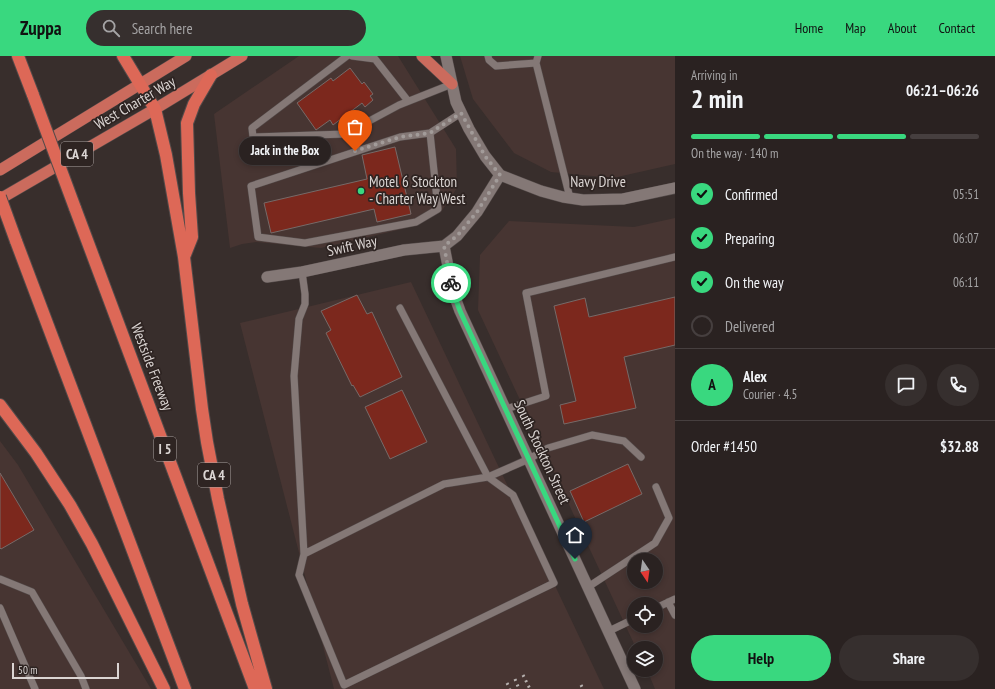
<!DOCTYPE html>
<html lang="en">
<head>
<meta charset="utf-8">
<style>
	body { margin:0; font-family:"PT Sans Narrow",sans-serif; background:#362f2e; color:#f1f3f6; height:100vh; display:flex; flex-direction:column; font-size:15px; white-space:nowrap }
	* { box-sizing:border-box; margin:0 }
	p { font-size:13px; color:#a5a4a5 }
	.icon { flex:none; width:22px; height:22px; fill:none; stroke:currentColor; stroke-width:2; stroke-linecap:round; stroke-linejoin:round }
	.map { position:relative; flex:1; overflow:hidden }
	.drawer { display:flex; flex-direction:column; background:#2a2221; width:320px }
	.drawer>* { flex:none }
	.needle { width:26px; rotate:167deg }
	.fabs { position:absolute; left:627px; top:497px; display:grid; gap:8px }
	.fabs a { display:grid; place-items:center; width:36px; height:36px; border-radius:50%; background:#2a2221; box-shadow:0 2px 6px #0003,0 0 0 1px #463f3f; font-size:20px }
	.scale { position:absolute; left:12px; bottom:10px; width:107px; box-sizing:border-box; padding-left:4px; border:2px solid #dbd5d3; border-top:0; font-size:11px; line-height:14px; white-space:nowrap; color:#dbd5d3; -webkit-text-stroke:3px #2e2422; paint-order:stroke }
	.pin { position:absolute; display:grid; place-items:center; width:34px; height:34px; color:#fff; margin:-41px -17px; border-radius:50% 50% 50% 0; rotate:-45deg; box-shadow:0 0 4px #0007 }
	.pin .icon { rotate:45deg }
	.courier { position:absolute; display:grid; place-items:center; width:40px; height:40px; margin:-20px; border:3px solid #39d87f; border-radius:50%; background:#fff; color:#222; box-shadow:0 1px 5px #0007 }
	.bubble { position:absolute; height:28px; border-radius:14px; background:#2a2221; box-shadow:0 2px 6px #0003,0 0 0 1px #463f3f; font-size:13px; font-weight:700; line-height:28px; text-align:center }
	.headline em { font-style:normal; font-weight:700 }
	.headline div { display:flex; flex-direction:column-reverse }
	.headline { display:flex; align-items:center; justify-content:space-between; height:68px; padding:0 16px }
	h1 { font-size:26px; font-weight:700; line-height:30px }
	.bar { display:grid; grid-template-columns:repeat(4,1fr); gap:6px 4px; align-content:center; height:48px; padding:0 16px }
	.bar i { height:5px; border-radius:3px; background:#463f3f }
	.bar .on { background:#39d87f }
	.bar p { grid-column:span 4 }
	.line { display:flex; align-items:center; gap:10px; padding:0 16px; border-top:1px solid #463f3f }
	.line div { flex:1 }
	.round { display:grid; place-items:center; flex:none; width:42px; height:42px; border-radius:21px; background:#362f2e }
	ol { padding:0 16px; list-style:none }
	li { display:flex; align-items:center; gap:12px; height:44px }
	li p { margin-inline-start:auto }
	li .icon { padding:4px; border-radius:50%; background:#39d87f; color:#111; stroke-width:4 }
	li:last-child { color:#a5a4a5 }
	li i { width:22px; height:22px; border:2px solid #463f3f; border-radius:50% }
	.button { display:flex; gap:8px; margin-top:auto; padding:8px 16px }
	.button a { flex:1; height:46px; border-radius:24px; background:#39d87f; color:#111; font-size:16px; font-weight:700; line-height:46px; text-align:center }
	.button a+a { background:#362f2e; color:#f1f3f6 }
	header { display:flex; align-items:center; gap:24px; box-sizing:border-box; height:56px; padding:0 20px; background:#39d87f; color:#111 }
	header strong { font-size:19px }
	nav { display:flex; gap:22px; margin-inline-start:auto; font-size:14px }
	.search { width:280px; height:36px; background:#362f2e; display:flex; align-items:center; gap:10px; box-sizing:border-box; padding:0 14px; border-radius:22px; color:#a5a4a5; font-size:15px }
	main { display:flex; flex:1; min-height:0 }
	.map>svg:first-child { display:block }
	.built { fill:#473532; fill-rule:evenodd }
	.building { fill:#7c281d; stroke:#766a68 }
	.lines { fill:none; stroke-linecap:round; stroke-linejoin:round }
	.service-casing { stroke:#544b4a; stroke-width:8 }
	.minor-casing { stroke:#544b4a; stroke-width:12 }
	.tertiary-casing { stroke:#544b4a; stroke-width:12 }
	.trunk-casing { stroke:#544b4a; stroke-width:12 }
	.motorway-casing { stroke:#544b4a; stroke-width:14 }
	.service { stroke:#847876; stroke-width:7 }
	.minor { stroke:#847876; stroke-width:11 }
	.tertiary { stroke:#847876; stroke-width:11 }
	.trunk { stroke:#cb6b5d; stroke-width:11 }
	.motorway { stroke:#dd6857; stroke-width:12 }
	.rail { stroke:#b6b0ae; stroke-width:3; stroke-dasharray:2 4; stroke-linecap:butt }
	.motorway-bridge-casing { stroke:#544b4a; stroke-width:14; stroke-linecap:butt }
	.motorway-bridge { stroke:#dd6857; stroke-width:12 }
	.done { stroke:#a29b99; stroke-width:4; stroke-dasharray:0 7.2 }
	.route { stroke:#39d87f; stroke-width:5 }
	.poi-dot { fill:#39d87f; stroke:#2e2422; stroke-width:1.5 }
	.labels { text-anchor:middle; stroke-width:3.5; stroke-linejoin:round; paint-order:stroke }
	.shield { fill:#2e2422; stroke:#a7a09e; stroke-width:1 }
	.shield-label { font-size:14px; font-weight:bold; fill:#dbd5d3 }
	.street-label { font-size:15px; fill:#dbd5d3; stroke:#2e2422 }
	.poi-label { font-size:15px; fill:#dbd5d3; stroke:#2e2422; text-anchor:start }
</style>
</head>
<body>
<header>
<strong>Zuppa</strong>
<div class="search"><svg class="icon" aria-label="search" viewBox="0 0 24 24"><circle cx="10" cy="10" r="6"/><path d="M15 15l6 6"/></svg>Search here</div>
<nav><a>Home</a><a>Map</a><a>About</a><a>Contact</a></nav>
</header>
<main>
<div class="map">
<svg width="675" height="633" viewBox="0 0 675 633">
	<rect width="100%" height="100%" fill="#382e2c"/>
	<path class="built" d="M299 0H398L456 93 457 132 441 156 415 170 321 192 256 186 242 188 230 192 214 58Z
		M460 0H675V108L613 122 551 116 514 97 473 43Z
		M675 162V633H655L647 614H656V592H636L478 254 480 199 509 165 634 171ZM634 504H656V526H634ZM634 548H656V570H634Z
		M411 226 604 633H334L240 267Z
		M0 385 18 409 151 633H0Z"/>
	<path class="building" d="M350 12 362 28 364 26 373 38 370 40 373 44 365 51 362 47 333 69 330 64 316 74 297 47 331 22 333 25Z
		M395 91 411 158 377 166 374 153 271 177 264 147 367 123 362 99Z
		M357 239 367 258 372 256 402 321 360 341 353 329 352 330 326 277 331 274 321 255Z
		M675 241V289L624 301 636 352 564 368 560 349 576 345 554 250 585 242 589 261Z
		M402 334 427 386 390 403 365 351Z
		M628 408 642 438 584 466 570 435Z
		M0 417 34 474 1 493 0 492Z"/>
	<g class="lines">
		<defs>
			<path id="service" d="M347 0 252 72 253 81 345 78 399 49 452 28
				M352 0 375 3 408 45
				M488 0 489 4 496 10 536 7
				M538 0 536 7 570 142
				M430 77 438 153 416 166 305 187 258 181 251 130 400 81 430 77 461 57
				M302 216 305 238V248L299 263 294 320 304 498 444 428 488 421 529 403 548 392 592 379 624 385 641 401
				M506 353 546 340 526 237 675 201
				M304 498 299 519 344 629 554 527 513 439 488 421 400 252
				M0 523 32 536 81 620 86 633
				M588 531 655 487 669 462 656 431
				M668 546 675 559
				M0 552 35 633
				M656 552 675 543
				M609 575 634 563"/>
			<path id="minor" d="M444 190 453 236 460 255 635 633
				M267 221 302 216 404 194 444 190 457 180 477 156 500 119"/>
			<path id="tertiary" d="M446 0 456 46 469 73 485 100 500 119 541 135 563 141 583 144 623 143 675 132"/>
			<path id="trunk" d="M422 0 452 28
				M0 114 186 0
				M0 143 155 53 242 0"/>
			<path id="motorway" d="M18 0 33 39
				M123 0 155 53 166 99 184 201 202 353 207 386 218 443 242 548 266 633
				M75 152 255 633
				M16 185 185 633
				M184 201 192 181 189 137 187 67 194 48 211 19
				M0 349 36 397 70 449 92 488 164 633"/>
		</defs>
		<use href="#service" class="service-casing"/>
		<use href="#minor" class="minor-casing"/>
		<use href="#tertiary" class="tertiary-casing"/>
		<use href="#trunk" class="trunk-casing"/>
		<use href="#motorway" class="motorway-casing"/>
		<use href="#service" class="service"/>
		<use href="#minor" class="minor"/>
		<use href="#tertiary" class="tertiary"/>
		<use href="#trunk" class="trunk"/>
		<use href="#motorway" class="motorway"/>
		<path class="rail" d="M523 619 530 633
			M515 623 519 633
			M507 627 510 633
			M581 629 583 633"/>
		<defs>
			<path id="motorway-bridge" d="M33 39 75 152
				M0 141 16 185"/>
		</defs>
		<use href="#motorway-bridge" class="motorway-bridge-casing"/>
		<use href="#motorway-bridge" class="motorway-bridge"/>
	</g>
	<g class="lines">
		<path class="done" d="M355 95 400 81 430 77 461 57 485 100 500 119 477 156 457 180 444 190 451 227"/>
		<path class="route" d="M451 227 453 236 460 255 575 503"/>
	</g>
	<circle class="poi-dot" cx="361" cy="135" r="4"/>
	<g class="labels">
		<g class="shield">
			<rect x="61" y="86" width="32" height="24" rx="3"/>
			<rect x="154" y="381" width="22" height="24" rx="3"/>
			<rect x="198" y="407" width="32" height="24" rx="3"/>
		</g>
		<g class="shield-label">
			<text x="77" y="103">CA 4</text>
			<text x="165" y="398">I 5</text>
			<text x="214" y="424">CA 4</text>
		</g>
		<g class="street-label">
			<text transform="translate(135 47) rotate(-30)" y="5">West Charter Way</text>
			<text x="598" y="131">Navy Drive</text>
			<text transform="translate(352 190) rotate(-12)" y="5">Swift Way</text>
			<text transform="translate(152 311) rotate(69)" y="5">Westside Freeway</text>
			<text transform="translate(542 396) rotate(65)" y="5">South Stockton Street</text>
		</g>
		<g class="poi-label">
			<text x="369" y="131">Motel 6 Stockton<tspan x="369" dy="17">- Charter Way West</tspan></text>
		</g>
	</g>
</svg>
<div class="fabs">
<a><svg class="needle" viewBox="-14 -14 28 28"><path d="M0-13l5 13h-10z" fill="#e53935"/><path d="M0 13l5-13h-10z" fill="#a5a4a5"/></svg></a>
<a><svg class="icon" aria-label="locate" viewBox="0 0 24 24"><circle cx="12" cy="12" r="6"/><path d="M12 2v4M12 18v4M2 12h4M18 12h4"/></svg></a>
<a><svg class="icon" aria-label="layers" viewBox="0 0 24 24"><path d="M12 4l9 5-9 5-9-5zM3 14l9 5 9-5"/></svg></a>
</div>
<div class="scale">50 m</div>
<div class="pin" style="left:355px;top:95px;background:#ea580c"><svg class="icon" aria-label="bag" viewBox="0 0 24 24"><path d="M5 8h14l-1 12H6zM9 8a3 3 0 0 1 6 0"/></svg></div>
<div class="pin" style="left:575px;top:503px;background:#1f2937"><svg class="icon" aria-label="home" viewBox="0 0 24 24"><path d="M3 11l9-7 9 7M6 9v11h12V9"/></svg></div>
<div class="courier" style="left:451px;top:227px"><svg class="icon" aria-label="bike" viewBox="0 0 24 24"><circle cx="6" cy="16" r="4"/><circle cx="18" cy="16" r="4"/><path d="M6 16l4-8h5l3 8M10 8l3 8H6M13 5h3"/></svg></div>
<div class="bubble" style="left:239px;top:81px;width:92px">Jack in the Box</div>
</div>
<section class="drawer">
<div class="headline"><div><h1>2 min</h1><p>Arriving in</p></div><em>06:21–06:26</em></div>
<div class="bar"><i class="on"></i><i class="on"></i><i class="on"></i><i></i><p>On the way · 140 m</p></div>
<ol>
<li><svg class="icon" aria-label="check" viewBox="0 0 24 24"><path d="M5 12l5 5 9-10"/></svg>Confirmed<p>05:51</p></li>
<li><svg class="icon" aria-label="check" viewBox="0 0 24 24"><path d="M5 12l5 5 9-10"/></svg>Preparing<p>06:07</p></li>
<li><svg class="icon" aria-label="check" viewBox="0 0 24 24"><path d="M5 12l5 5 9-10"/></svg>On the way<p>06:11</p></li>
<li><i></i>Delivered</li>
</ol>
<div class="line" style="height:72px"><b class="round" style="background:#39d87f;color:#111">A</b><div><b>Alex</b><p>Courier · 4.5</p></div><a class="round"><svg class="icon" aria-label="chat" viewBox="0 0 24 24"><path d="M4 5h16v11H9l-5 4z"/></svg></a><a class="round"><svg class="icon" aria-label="phone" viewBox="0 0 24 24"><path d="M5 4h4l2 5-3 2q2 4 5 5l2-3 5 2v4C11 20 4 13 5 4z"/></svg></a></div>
<div class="line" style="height:52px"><div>Order #1450</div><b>$32.88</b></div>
<div class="button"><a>Help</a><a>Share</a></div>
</section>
</main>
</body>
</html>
